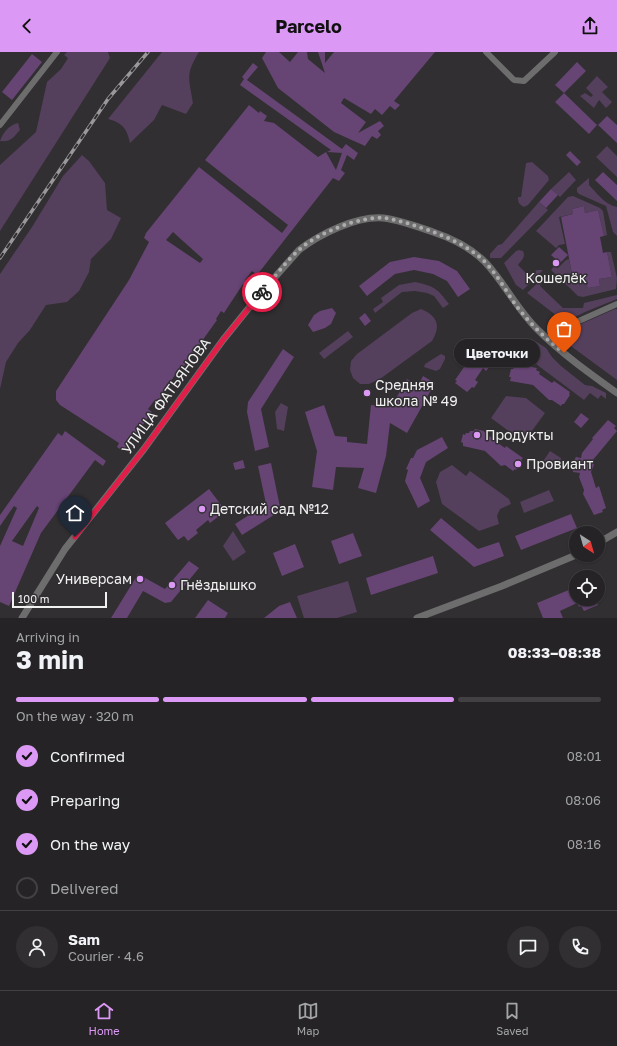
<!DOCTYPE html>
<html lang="en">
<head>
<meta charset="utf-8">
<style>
	body { margin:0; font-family:"Golos Text",sans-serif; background:#312f32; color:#f1f3f6; height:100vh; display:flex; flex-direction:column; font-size:15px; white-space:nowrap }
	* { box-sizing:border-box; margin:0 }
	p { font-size:13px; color:#a3a4a7 }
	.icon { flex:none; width:22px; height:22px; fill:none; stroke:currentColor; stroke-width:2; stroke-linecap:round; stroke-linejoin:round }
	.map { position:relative; height:566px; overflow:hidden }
	.panel { display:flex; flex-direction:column; background:#252325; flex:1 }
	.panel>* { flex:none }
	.needle { width:26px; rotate:143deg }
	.fabs { position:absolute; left:569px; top:474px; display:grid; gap:8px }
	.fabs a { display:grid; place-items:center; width:36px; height:36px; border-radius:50%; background:#252325; box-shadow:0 1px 3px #0004,0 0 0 1px #424042; font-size:20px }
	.scale { position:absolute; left:12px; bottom:10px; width:95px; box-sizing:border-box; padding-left:4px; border:2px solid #f2f1f2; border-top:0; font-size:11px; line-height:14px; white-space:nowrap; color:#f2f1f2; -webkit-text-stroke:3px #312f31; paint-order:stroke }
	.pin { position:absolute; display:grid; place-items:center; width:34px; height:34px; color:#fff; margin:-41px -17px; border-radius:50% 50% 50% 0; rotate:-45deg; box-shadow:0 0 4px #0007 }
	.pin .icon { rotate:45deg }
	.courier { position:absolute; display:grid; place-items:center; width:40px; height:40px; margin:-20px; border:3px solid #e11d48; border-radius:50%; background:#fff; color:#222; box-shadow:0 1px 5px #0007 }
	.bubble { position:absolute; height:28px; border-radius:14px; background:#252325; box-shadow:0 1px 3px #0004,0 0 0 1px #424042; font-size:13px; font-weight:700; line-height:28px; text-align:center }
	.summary em { font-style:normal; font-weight:700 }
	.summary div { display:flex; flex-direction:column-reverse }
	.summary { display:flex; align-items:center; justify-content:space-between; height:68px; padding:0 16px }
	h1 { font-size:26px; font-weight:700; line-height:30px }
	.bar { display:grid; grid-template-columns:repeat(4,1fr); gap:6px 4px; align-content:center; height:48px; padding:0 16px }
	.bar i { height:5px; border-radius:3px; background:#424042 }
	.bar .current { background:#db99f5 }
	.bar p { grid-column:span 4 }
	.line { display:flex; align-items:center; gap:10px; padding:0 16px; border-top:1px solid #424042 }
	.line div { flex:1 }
	.round { display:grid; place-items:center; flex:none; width:42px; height:42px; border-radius:21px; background:#312f32 }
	ol { padding:0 16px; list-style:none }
	li { display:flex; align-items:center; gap:12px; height:44px }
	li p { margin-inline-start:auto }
	li .icon { padding:4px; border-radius:50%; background:#db99f5; color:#111; stroke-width:4 }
	li:last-child { color:#a3a4a7 }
	li i { width:22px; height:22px; border:2px solid #424042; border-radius:50% }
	header { display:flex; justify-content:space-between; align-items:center; height:52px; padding:0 16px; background:#db99f5; color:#111; font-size:18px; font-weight:700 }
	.dock { display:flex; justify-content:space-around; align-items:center; height:56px; border-top:1px solid #424042; background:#252325; font-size:11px; color:#a3a4a7 }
	.dock a { display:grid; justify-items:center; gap:2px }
	.dock .current { color:#db99f5 }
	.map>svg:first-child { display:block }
	.green { fill:#543f5d }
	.building { fill:#664474; fill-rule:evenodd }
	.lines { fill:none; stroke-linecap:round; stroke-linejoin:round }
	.minor { stroke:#6e6d6e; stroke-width:6 }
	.tertiary { stroke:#6e6d6e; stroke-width:7 }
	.rail-casing { stroke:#9a989a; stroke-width:3.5 }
	.rail { stroke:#312f31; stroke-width:2; stroke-dasharray:6; stroke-linecap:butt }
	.done { stroke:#aeadae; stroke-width:4; stroke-dasharray:0 7.2 }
	.route { stroke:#e11d48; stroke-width:5 }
	.poi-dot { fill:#db99f5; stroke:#312f31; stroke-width:1.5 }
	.labels { text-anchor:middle; stroke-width:3; stroke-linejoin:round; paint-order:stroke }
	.poi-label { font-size:14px; fill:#f2f1f2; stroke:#312f31; text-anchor:start }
	.street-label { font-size:14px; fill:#f2f1f2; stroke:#312f31 }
</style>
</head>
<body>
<header><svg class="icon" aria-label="back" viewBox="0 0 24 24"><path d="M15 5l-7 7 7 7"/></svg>Parcelo<svg class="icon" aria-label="share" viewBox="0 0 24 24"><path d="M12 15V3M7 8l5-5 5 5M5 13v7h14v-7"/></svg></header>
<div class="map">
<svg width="617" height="566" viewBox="0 0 617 566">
	<rect width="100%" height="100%" fill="#312f31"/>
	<path class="green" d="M67 0H108L110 6 0 179V113L36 80 47 30 61 17 68 6 64 3Z
		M162 0H199C185 23 189 26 193 51L186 62 162 53 154 68 130 91C127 77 123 71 108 67Z
		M597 24 608 35 602 40 612 50 606 56 599 48 594 56 580 44 585 41 591 45 593 43 586 36Z
		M18 71 20 78C13 86 11 90 0 89 3 80 9 73 18 71Z
		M607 94 617 104V125L596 105Z
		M82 103 89 109 105 131 107 158 121 166 111 187 91 207 89 220 79 239 67 250 46 253 30 278 18 291 6 310 0 337V222L32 175 63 124Z
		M532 110 548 124 549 128 528 153 524 155C519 152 518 151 518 145H521L526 111Z
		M569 120 576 128 560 145 551 137Z
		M589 126V133C597 141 605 153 617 155V184L613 180 606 154 579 142 577 140V136Z
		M573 144 600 156 603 159 607 183 604 184 598 158 585 161 584 154 572 157 573 162 559 165 565 192 559 193 556 196 536 179 568 145Z
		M539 150 548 158 501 206H490V202L498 193 502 192Z
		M519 198 523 199C526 206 521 208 518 213L530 225 537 218H543L523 238 516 233 504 211 516 199Z
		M607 200H611L617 226 616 237 583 245 578 244 551 218 554 214 558 216 566 208 569 207 574 232 586 230 588 236 600 234 599 227 612 225Z
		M547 222 546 225 540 234 563 256H583L584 251 617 243V247L585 260 565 270 527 241Z
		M415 230C434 234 437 236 449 252L443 256 434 244 427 241 415 239 402 240 375 261 373 257 383 250 381 246 399 233Z
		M421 257C438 264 441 274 432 289L380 327 369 332H360L353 326 350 318 351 309 357 302 412 261Z
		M615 257H617V328L564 289 565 279Z
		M348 279 353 285 324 307 319 301Z
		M532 287 546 296 552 305 561 314 585 333 592 334 606 341V347L601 343 598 347 590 341 584 348 532 309H515L529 288Z
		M441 302 445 304V307L440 317 436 319 424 315 425 312Z
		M506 344 526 346 545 361 526 387 521 388 491 366Z
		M281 351 288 355 284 379 277 377 275 360Z
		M550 399 561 406 560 415 552 418 542 411Z
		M452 413 466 424 470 419 509 447 511 452 500 457 497 464 499 472 479 479 442 452 436 430 440 420Z
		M549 438 554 449 524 461 520 450Z
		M233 479 246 500 233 509 223 494Z
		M348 529 357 560 337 566H304L297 544Z"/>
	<path class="building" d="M266 0H279L290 10 298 0H307L308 7 325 21 318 0H325V11L334 0H435L394 49 400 53 395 58 390 54 382 63 375 57 371 62 344 46 341 51 366 70 358 81 380 69 384 74 378 79 381 83 377 87 372 84 365 94 334 80 278 36 262 6Z
		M32 2 42 10 12 48 2 40Z
		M577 10 586 19 564 41 555 33Z
		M253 11 258 15 247 28 342 97 346 92 358 101 354 108 347 103 341 118 345 121 339 129 333 126 257 223 252 219 245 228 254 235 252 238 243 232 224 261 221 259 216 267 217 268 177 324 175 323 160 345 161 346 158 351 154 349 148 357 152 360 136 383 133 381 128 389 129 391 123 399 117 395 119 391 60 353 56 348V339L129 228 149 190 144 186 146 181 199 115 282 181 288 173 205 108 249 53 259 61 260 59 267 64 264 69 274 71 318 105 326 100 336 118 342 101 327 100 331 98 240 33 244 27 242 25ZM173 180 203 207 200 211 166 188Z
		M564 41 597 73 589 82 555 50Z
		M607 64 617 73V91L598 73Z
		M570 99 581 110 577 114 566 103Z
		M603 120 617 133V149L595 128Z
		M551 137 558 143 546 156 539 150Z
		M584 154 585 161 598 158 604 184 600 185 603 201 607 200 612 225 599 227 600 234 588 236 586 230 574 232 561 165 573 162 572 157Z
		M559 195 568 203 560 211 551 203Z
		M414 205 439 209 457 219 470 237 458 245 447 229 433 222 414 218 395 222 367 244 359 234 390 210Z
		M332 256 336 261 331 272 325 276 313 280 308 273 314 263 320 259Z
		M365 261 371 269 365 274 359 266Z
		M283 297 294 305 261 357 269 395 255 399 247 360 248 350Z
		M479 297 491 305 488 313 490 314 486 319 483 316 475 328 478 330 474 336 472 335 467 340 455 331 457 329 455 328 476 298 478 299Z
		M522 311 532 313V315L537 316 536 318 540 320 539 322 552 331 554 329 570 340 569 342 570 343 564 352H562L561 354 552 348H549L533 333 510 329 511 325H509L511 317H513L514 315 517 316V313L522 314Z
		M423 324 435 331 407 381 390 371 386 404 376 441 358 436 364 416 336 415 333 438 312 435 317 399 305 360 324 353 335 384 347 385V390L367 392 371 353 391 355 407 327 418 334Z
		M581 361 589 367 581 376 574 370Z
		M608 368 616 374 614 376 617 379 592 409 594 413 591 420 596 436 599 434 606 456 602 458 603 460 594 463 583 442 584 438 579 425 580 421 573 420 572 412 576 405 581 406 582 401 593 387 592 386Z
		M475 377 484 379V380L489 381V384L493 386 492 387 505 396 506 394 523 406 521 408 522 409 516 418 515 417 513 419 505 413 501 414 485 399 463 394V391L461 390 463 382 465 383 466 381H469L470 379H474Z
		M65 379 106 409 103 414 95 408 41 481 9 554 0 550V494L17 456 14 454 0 474V463L58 381 62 384ZM37 454 39 456 23 494 12 489Z
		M442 385 448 396 426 410 420 426 430 449 418 456 405 429 408 418 406 417 411 406H413L417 398Z
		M243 408 245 416 235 418 233 411Z
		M271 411 280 455 277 461 242 483 235 472 266 452 258 414Z
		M209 437 222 454 219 456 223 461 210 471 208 468 196 478 198 481 188 489 184 484 178 488 165 471Z
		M571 462 577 476 521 498 515 484Z
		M441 466 478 497 499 490 504 504 474 515 430 478Z
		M353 481 362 504 339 512 331 489Z
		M295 492 304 515 282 524 273 501Z
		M433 504 438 521 371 543 366 526Z
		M189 509 199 516 171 550 165 551 143 539 127 566H111L138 522 165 537Z
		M576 535V547H595L598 553 584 559 581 554 579 555 577 551 560 559 563 566H543L537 551Z
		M208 548 228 561 225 566H195Z
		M290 550 297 566H264L279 554Z"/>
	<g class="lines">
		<path class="minor" d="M486 0 514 28 524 29 555 0
			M0 73 57 0
			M548 287 563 276 617 252"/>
		<path class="tertiary" d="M598 491 617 480
			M22 566 65 497 144 397 223 288 260 242 299 198C320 182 356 164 383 166 400 168 416 174 433 180 451 186 471 196 485 210 504 230 516 256 537 277 561 301 589 321 617 341
			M417 566 502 534 576 503"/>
		<defs>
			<path id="rail" d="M0 206 108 47 148 0"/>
		</defs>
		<use href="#rail" class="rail-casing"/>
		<use href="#rail" class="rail"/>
	</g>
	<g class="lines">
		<path class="done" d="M262 240C274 226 286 209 300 197 318 181 360 164 384 166 399 168 413 173 428 178 447 185 468 194 483 208 496 221 505 237 515 252 529 271 546 287 564 301"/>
		<path class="route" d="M75 485 144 397 223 288 262 240"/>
	</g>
	<g class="poi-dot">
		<circle cx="556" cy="211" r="4"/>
		<circle cx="367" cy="341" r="4"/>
		<circle cx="477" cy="383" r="4"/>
		<circle cx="518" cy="412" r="4"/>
		<circle cx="202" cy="457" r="4"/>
		<circle cx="140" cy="527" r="4"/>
		<circle cx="172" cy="533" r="4"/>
	</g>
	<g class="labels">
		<g class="poi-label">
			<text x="556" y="231" text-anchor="middle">Кошелёк</text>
			<text x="375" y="338">Средняя<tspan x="375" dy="16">школа № 49</tspan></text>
			<text x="485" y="388">Продукты</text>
			<text x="526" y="417">Провиант</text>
			<text x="210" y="462">Детский сад №12</text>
			<text x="132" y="532" text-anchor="end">Универсам</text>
			<text x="180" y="538">Гнёздышко</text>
		</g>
		<g class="street-label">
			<text transform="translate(166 344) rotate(-54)" y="5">УЛИЦА ФАТЬЯНОВА</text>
		</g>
	</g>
</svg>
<div class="fabs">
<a><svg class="needle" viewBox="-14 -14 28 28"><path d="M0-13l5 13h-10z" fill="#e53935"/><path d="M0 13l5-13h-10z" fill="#a3a4a7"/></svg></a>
<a><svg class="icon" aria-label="locate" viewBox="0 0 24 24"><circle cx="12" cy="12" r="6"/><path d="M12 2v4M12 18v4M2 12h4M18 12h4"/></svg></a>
</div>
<div class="scale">100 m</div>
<div class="pin" style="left:564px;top:301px;background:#ea580c"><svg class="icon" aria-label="bag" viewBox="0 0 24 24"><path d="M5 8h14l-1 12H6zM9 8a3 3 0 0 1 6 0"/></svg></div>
<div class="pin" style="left:75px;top:485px;background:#1f2937"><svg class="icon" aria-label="home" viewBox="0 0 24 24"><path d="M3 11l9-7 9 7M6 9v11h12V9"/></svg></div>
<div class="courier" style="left:262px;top:240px"><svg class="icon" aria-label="bike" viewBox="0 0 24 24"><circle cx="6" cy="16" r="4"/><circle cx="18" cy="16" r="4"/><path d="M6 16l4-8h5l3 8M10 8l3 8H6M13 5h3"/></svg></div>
<div class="bubble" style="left:454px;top:287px;width:86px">Цветочки</div>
</div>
<section class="panel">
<div class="summary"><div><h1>3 min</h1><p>Arriving in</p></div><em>08:33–08:38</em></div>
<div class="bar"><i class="current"></i><i class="current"></i><i class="current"></i><i></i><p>On the way · 320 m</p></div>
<ol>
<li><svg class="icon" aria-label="check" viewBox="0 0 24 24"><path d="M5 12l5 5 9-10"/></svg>Confirmed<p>08:01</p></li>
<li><svg class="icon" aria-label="check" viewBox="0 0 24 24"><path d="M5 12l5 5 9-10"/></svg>Preparing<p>08:06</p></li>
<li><svg class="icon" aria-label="check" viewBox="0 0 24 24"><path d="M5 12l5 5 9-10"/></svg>On the way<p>08:16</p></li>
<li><i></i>Delivered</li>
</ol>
<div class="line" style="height:72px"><a class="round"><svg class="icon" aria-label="person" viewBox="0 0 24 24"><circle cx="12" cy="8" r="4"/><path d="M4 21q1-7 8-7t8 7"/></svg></a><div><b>Sam</b><p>Courier · 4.6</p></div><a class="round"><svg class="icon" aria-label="chat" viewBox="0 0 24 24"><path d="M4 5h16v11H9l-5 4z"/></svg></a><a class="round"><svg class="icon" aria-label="phone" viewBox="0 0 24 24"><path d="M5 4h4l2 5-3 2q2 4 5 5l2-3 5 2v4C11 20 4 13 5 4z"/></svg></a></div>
</section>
<nav class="dock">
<a class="current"><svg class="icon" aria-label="home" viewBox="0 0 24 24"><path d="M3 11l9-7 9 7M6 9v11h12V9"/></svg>Home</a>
<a><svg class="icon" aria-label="map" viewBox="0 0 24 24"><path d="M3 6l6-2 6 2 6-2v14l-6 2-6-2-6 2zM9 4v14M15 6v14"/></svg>Map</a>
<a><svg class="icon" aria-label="saved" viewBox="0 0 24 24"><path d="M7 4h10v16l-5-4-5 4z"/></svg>Saved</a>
</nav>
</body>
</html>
